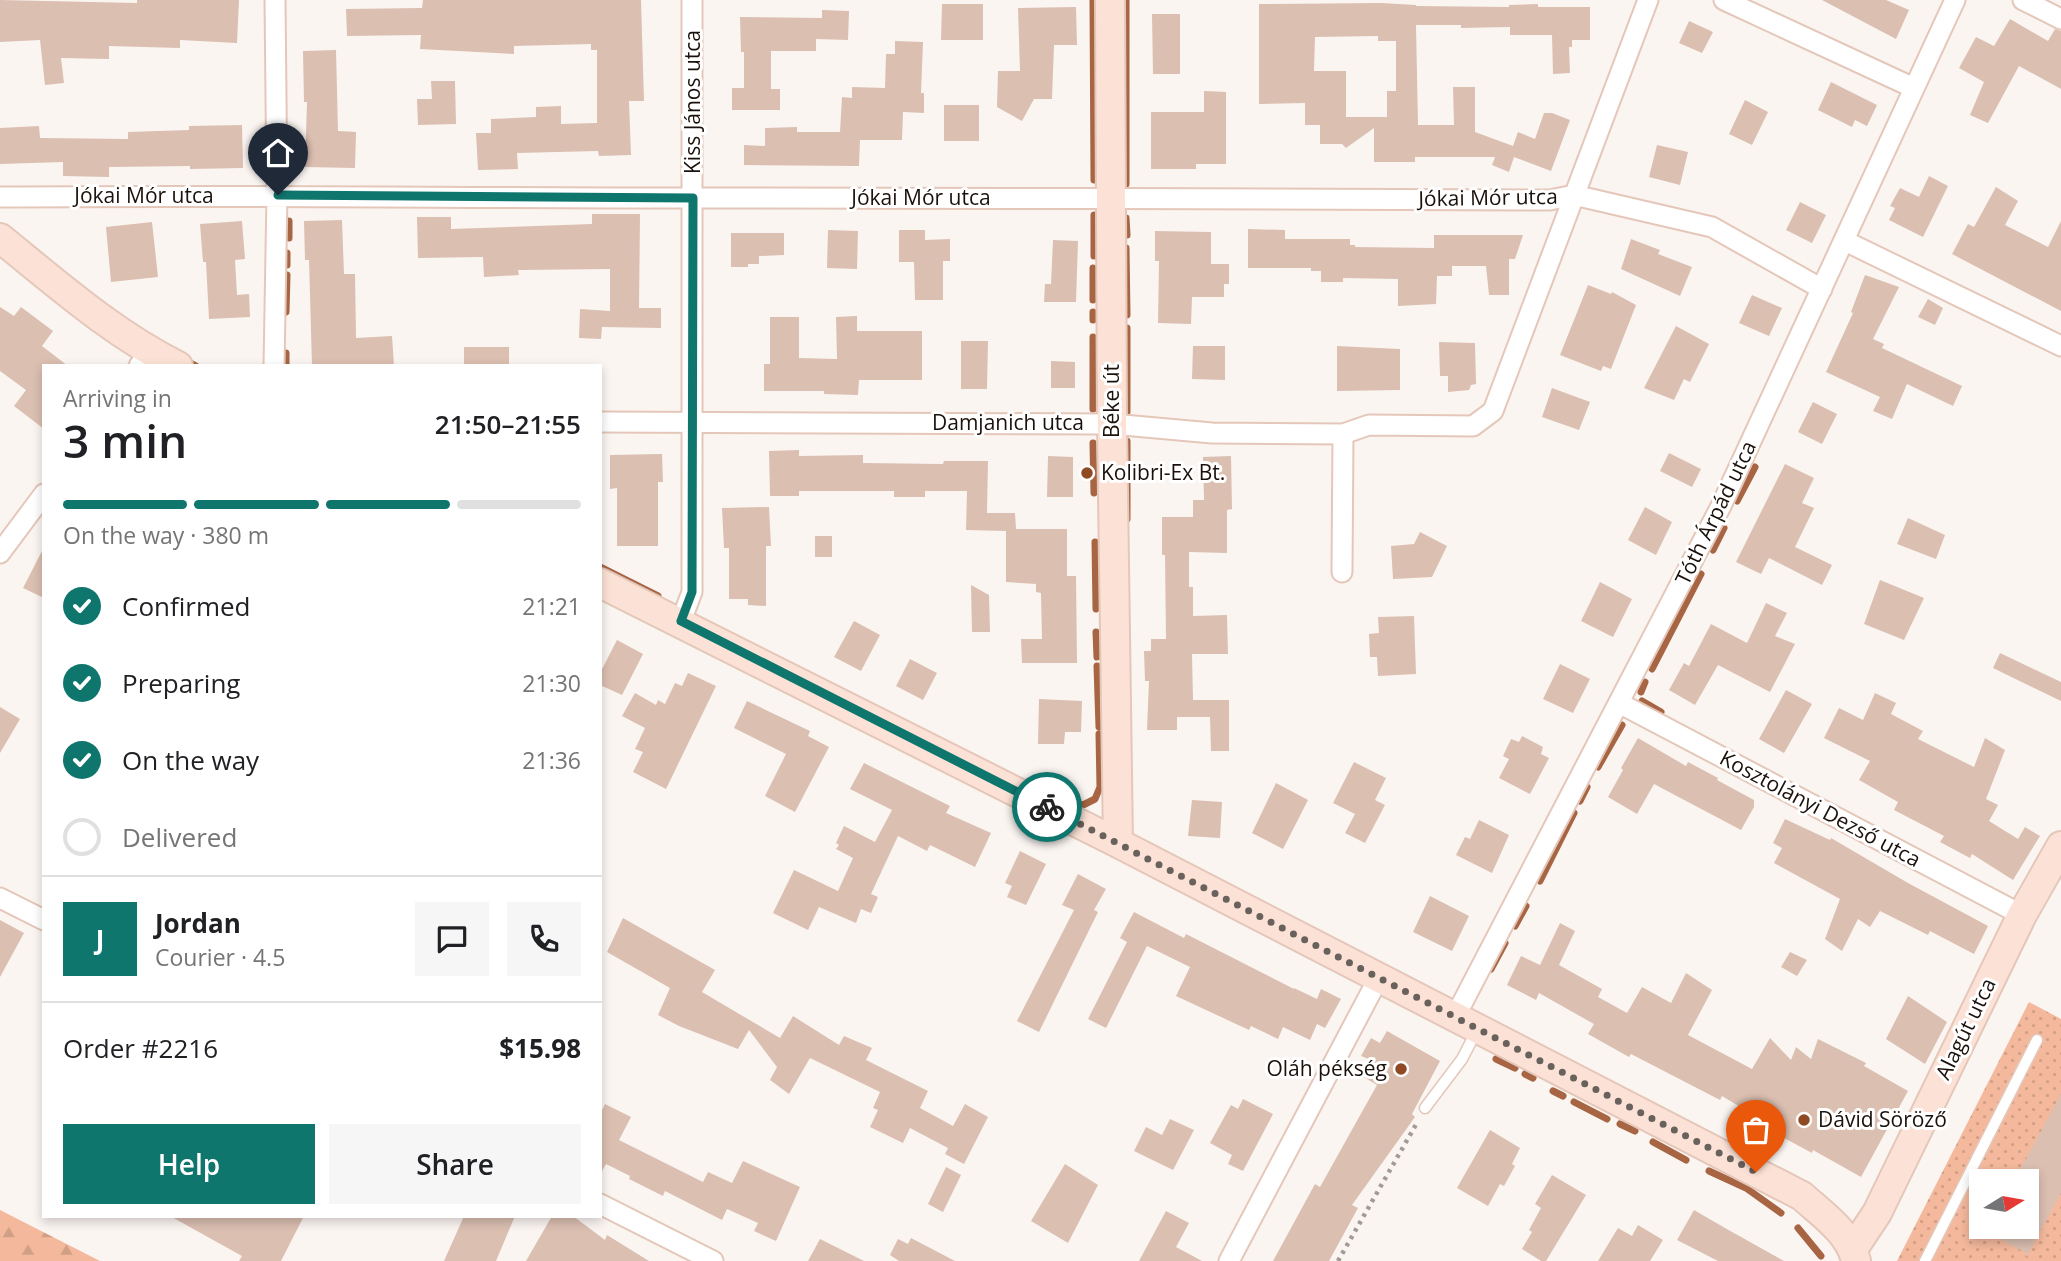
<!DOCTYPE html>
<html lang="en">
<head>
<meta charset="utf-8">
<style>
	body { margin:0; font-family:"Open Sans",sans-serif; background:#f6f6f6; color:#202124; height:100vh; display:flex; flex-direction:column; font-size:26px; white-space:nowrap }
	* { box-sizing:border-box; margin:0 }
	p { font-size:23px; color:#757577 }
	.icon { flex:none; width:38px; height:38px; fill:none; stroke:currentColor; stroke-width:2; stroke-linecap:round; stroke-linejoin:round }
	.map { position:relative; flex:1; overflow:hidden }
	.drawer { position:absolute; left:42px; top:364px; width:560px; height:854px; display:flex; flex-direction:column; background:#fff; border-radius:0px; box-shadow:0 4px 10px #0003 }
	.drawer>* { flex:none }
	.needle { width:46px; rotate:79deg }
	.fabs { position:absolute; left:1969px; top:1169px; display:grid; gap:14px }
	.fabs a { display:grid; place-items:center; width:70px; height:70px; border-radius:0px; background:#fff; box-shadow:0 4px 10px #0003; font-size:35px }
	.pin { position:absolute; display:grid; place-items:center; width:60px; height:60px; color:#fff; margin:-72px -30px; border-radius:50% 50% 50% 0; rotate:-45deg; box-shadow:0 0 7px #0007 }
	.pin .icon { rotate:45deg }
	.courier { position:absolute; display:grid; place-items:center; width:70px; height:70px; margin:-35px; border:5px solid #0f766e; border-radius:50%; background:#fff; color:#222; box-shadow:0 2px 9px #0007 }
	.summary em { font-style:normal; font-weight:600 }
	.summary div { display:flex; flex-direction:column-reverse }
	.summary { display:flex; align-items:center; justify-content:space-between; height:119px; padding:0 21px }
	h1 { font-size:46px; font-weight:600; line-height:52px }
	.bar { display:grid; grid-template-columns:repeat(4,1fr); gap:10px 7px; align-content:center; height:84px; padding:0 21px }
	.bar i { height:9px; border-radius:5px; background:#e0e0e0 }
	.bar .current { background:#0f766e }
	.bar p { grid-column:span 4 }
	.line { display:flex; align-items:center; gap:18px; padding:0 21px; border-top:2px solid #e0e0e0 }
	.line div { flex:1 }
	.round { display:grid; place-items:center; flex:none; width:74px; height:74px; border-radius:0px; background:#f6f6f6 }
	ol { padding:0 21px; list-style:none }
	li { display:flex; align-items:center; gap:21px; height:77px }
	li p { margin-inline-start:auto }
	li .icon { padding:7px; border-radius:50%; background:#0f766e; color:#fff; stroke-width:4 }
	li:last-child { color:#757577 }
	li i { width:38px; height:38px; border:4px solid #e0e0e0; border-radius:50% }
	.button { display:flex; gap:14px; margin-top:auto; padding:14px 21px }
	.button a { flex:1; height:80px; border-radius:0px; background:#0f766e; color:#fff; font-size:28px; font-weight:600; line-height:80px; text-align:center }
	.button a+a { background:#f6f6f6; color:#202124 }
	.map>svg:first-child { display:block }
	.forest { fill:url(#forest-firs) }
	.park { fill:url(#park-dots); fill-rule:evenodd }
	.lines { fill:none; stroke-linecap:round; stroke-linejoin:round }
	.stream { stroke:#a76543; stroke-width:7 }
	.building { fill:#dbbfb1; fill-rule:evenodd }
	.lane-casing { stroke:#e4c7b9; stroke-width:13 }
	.street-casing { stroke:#e4c7b9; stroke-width:23 }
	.secondary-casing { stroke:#e4c7b9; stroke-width:32 }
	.path { stroke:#a19a96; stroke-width:4.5; stroke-dasharray:3.5 5; stroke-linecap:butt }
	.lane { stroke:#fff; stroke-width:10 }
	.street { stroke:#fff; stroke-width:19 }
	.secondary { stroke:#fce2d6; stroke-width:28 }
	.done { stroke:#69615c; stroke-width:7; stroke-dasharray:0 12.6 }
	.route { stroke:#0f766e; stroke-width:9 }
	.poi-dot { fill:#904a23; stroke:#fff; stroke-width:2.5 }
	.labels { text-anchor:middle; stroke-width:6; stroke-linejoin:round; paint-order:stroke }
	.street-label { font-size:21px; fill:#1b110c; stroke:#fff }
	.poi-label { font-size:21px; fill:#1b110c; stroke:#fff; text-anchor:start }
</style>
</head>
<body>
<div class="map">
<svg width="2061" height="1261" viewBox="0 0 2061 1261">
	<defs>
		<pattern id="forest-firs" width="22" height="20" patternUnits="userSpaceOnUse" patternTransform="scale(1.75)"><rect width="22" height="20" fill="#f4b99d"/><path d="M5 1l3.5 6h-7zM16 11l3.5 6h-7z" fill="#d19e86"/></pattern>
		<pattern id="park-dots" width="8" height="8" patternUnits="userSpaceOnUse" patternTransform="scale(1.75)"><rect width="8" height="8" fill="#f4b99d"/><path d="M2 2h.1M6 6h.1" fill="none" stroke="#d19e86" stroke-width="1.8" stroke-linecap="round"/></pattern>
	</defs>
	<rect width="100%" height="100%" fill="#fbf5f2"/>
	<path class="forest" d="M0 1210 100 1261H0Z"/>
	<path class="park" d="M2029 1002 2061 1019V1261H1897ZM1981 1181H2026V1227H1981Z"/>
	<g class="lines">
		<path class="stream" d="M1093 0 1094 180
			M1126 0V184
			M1094 215V256
			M1126 218 1127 235
			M289 221V238
			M1126 248 1127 315
			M287 253V265
			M1093 300V268
			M286 312 287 275
			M1093 312V320
			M183 359 196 366
			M286 366V353
			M1093 409V337
			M1127 412V328
			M1127 441V519
			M1093 443 1094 493
			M1737 501 1755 467
			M1095 542 1096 609
			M1713 550 1724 528
			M600 567 658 596
			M1096 632 1097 657
			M1097 666 1099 727
			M1652 669 1701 574
			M1641 692 1645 682
			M1642 701 1661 712
			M1598 767 1622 725
			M1063 801 1083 805 1095 799 1100 787 1099 734
			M1580 801 1587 787
			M1540 881 1574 813
			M1515 926 1526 906
			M1491 969 1505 943
			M1496 1059 1515 1068
			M1525 1074 1533 1078
			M1553 1091 1563 1096
			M1574 1102 1607 1119
			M1620 1124 1635 1131
			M1653 1142 1686 1160
			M1709 1171 1746 1188 1781 1213
			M1798 1228 1821 1256"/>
	</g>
	<path class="building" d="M0 0 137 3V0H239L237 43 180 40V48L109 46V59L61 58 64 83 45 85 40 40 0 42Z
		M423 0H641L644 101H629L631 155 599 156 598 151 517 153 518 169 478 170 476 133H491V119L536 117V107L561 106V124L597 123V50H591V44L514 46V54L420 49 421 35 347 36 346 9 422 8Z
		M1822 0H1886L1909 10 1896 39Z
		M1381 3 1416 5V6L1509 7V5L1538 4V7H1590V40H1572V47H1569L1570 73 1553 74 1552 35H1510V27L1461 28V25H1416L1418 125H1454L1453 87H1475V132L1513 146 1518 132 1535 139 1544 113H1552L1570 120 1551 171 1514 157 1509 172 1492 165 1495 157H1415V162H1374V128L1346 148 1342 144H1320V125H1305V103L1259 104V4ZM1378 36V41H1396V91H1387V117H1346V71H1314L1315 37Z
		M942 4H983V40H941Z
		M1076 7 1077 45H1054L1052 99H1034L1022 121 997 107 998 71H1020L1018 8Z
		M822 10 849 11 848 40 816 39V51H771V89H780V110H732V88H744V52H741L740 17 822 18Z
		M1152 14H1180V74H1153Z
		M2010 19 2048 41 2055 29 2061 31V89L2019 66 1988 123 1970 115 1984 82 1959 68 1976 37 1994 46Z
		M1689 21 1713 32 1702 53 1679 43Z
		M895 41 923 42 921 93H924V113L903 112 902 140H860L859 166 744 165V145L765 146V128L797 127V132H840L842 97 852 98V87L885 88 886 54H895Z
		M336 50 338 131 356 132 355 168 305 167 307 102H304L303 51Z
		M431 81H455L456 124 418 125 417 99H432Z
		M1831 82 1877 105 1867 126 1855 120 1852 127 1818 110Z
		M1204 91 1226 92V164H1196V169H1151V112H1204Z
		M1745 100 1768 112 1752 145 1729 134Z
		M944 105H979V141H944Z
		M242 125 243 168 190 169V166L109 167V177L63 176V162L0 164V128L39 126 40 138 128 139V132L189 130V126Z
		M1657 145 1688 152 1680 185 1649 177Z
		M1929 176 1948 186 1923 237 1889 220 1895 208 1890 206 1900 188 1919 197Z
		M1996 187 2018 201 2005 225 2048 247 2061 221V311L1952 254 1968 224 1974 227Z
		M1800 202 1826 215 1812 243 1786 230Z
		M592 214H640L639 308H661V328L602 327 601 339 579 338 580 309 610 311V269L518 270 519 275 484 277 483 257 418 258 417 217H451V229L592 224Z
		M342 220 344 274H355L356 338 392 336 394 366H312L309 260H305L304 221Z
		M242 221 245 259 235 260 237 295 249 294 250 317 209 319 206 262H203L200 224Z
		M152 222 158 277 111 282 106 227Z
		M1248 229 1285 230V239H1350V245H1355V247L1434 248V235H1523L1515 259H1509V295H1489L1486 266H1452V276H1437L1436 304 1398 306V279L1343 278V282H1321V271H1311V268H1248Z
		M828 230 858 231 857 269 827 268Z
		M899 230H925V240L950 239V261H943V300H915L914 262H899Z
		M1155 231 1211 232V264H1229V284H1224V297H1192L1191 324 1158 323 1159 261H1155Z
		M731 233H784V255L759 256V264H748V267H731Z
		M1631 239 1660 250 1658 254 1692 267 1680 296 1621 269Z
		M1053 240 1078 241 1076 302H1044L1045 284H1051Z
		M1865 275 1899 287 1873 339 1884 344 1882 348 1962 386 1953 406 1907 384 1892 419 1873 411 1880 397 1826 372 1853 313 1851 312Z
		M1588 285 1611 294 1612 292 1636 305 1611 369 1603 366 1601 371 1560 355Z
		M1752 295 1782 308 1769 336 1739 323Z
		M1928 299 1943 308 1935 325 1918 317Z
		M0 307 14 316 21 307 53 331 42 346 68 366H44V429L14 406 26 390 0 371Z
		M857 316V331H922V380H859L858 395 824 394V391H764V364H770V317H799V358L837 359 836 317Z
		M1676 326 1709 344 1690 382 1684 379 1674 400 1644 388Z
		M961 341H988L987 389H961Z
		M1439 342 1475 343 1476 384 1471 385 1469 390 1448 392V376H1440Z
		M1193 346H1225V380L1192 379Z
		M1337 346 1400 349V390L1337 391Z
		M464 347H509V366H464Z
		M1051 361 1075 362V388H1051Z
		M1552 388 1590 402 1579 430 1542 417Z
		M1813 402 1837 414 1822 444 1798 432Z
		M799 450V456L863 455V463L943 464 944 461H988L987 513H1015L1016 529H1067V576H1076L1077 663H1022L1021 639H1042L1041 593 1036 592V584L1006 582V531L966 530 967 491H925V497H894V491H799V496H770L769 451Z
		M1669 453 1701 469 1692 487 1660 471Z
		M662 454 663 482H658V546H617V488L610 489V455Z
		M1048 456 1073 457V497H1047Z
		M1231 456 1232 509 1227 510V553L1189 552V587H1193V616L1227 615 1228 654H1192L1193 700H1229V751H1211L1210 717H1177V730H1147L1149 681H1145L1144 651H1151V639H1166L1165 555H1162V517H1193V500H1204L1203 457Z
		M1785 464 1814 478 1802 503 1814 508 1795 547 1832 565 1822 585 1769 558 1761 574 1736 562Z
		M769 507 771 546H766V606L748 605V599H729V548H724L722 508Z
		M1645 507 1672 522 1656 555 1628 540Z
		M1908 518 1945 535 1936 559 1897 544Z
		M1420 532 1447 546 1432 577 1393 579 1391 546 1414 544Z
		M815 536H832V557H815Z
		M44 547V598L23 588Z
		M1880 580 1924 598 1904 640 1864 624Z
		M1600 582 1632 599 1613 637 1581 621Z
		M971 585 989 595 990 632H972Z
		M1766 603 1787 613 1775 636 1795 644 1770 692 1718 665 1695 705 1669 690 1684 663 1689 666 1711 624 1747 643Z
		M1414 616 1416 674 1378 676 1377 657H1370L1369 634 1379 633 1378 617Z
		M854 621 880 635 861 671 834 657Z
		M617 640 643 654 622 695 600 685V673Z
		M2000 653 2061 682V701L1993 668Z
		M910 659 937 673 923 700 896 686Z
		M1560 664 1590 679 1573 713 1543 699Z
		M688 673 716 686 666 789 633 772 643 752 635 749 645 728 622 716 635 693 656 705 658 700 665 704 675 683 682 686Z
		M1786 690 1812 704 1784 753 1759 739Z
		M1875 693 1896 703 1891 714 1923 731 1918 739 1974 767 1985 738 2005 750 1986 799 1998 805 1989 821 2018 839 2025 827 2040 836 2013 880 1972 854 1970 858 1940 842 1944 836 1894 810 1898 802 1859 780 1870 761 1824 738 1839 708 1863 720Z
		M1039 699 1082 701 1081 732H1065L1064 744H1038Z
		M747 701 810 731 808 736 829 747 795 812 765 796 786 754 734 728Z
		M0 707 20 719 0 753Z
		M1522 736 1543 747 1541 754 1549 758 1530 794 1499 778 1509 759 1503 756 1511 739 1519 742Z
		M1638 738 1686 766 1688 762 1718 778 1717 780 1754 800V807L1741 830 1654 784 1637 814 1608 797 1623 770 1621 768Z
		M1354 762 1386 778 1375 800 1385 805 1365 843 1345 833 1355 814 1333 803Z
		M864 763 950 806 946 813 991 833 975 867 930 845 927 851 898 836 871 894 878 897 871 913 861 909 856 923 819 907 808 930 773 913 794 870 838 891 853 858 836 849 839 845 836 843 844 826 875 842 892 810 850 789Z
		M1276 783 1308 800 1283 849 1252 833Z
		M1192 800 1222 802 1220 838 1188 836Z
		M1785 819 1830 840 1831 838 1908 883 1988 926 1974 954 1930 931 1928 935 1880 911 1870 927 1858 919 1842 951 1825 939 1840 899 1774 863 1782 848 1773 843Z
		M1479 820 1509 835 1492 873 1456 855 1465 837 1470 839Z
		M1020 851 1046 864 1026 905 1007 897 1012 886 1005 883Z
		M1078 874 1106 889 1094 910 1098 912 1039 1032 1017 1021 1074 910 1062 905Z
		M1430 896 1469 916 1452 951 1413 932Z
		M1134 912 1184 938 1186 934 1294 989V988L1317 999 1321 989 1341 999 1325 1028 1317 1024 1310 1040 1283 1027 1278 1039 1251 1026 1249 1030 1176 996 1190 967 1147 946 1106 1028 1088 1019 1127 942 1120 938Z
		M623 918 715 970 702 992 780 1038 793 1016 839 1045 844 1036 872 1048 866 1060 928 1091 920 1108 953 1126 965 1104 988 1117 964 1164 945 1154 948 1148 910 1128 903 1143 870 1127 878 1110 873 1108 880 1092 810 1058 789 1094 770 1080 777 1067 749 1030 738 1049 679 1026 658 1015 670 988 607 952Z
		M0 920 24 933 0 977Z
		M1560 923 1575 931 1559 965 1602 989 1598 997 1627 1013 1642 987 1671 1003 1686 973 1712 990 1688 1035 1752 1069 1770 1038 1791 1060 1796 1047 1811 1059 1818 1039 1866 1063 1864 1066 1908 1091 1861 1177 1813 1150 1812 1153 1773 1132 1775 1128 1722 1096 1720 1100 1631 1054 1629 1057 1588 1034 1594 1024 1539 993 1536 1000 1507 985 1521 956 1540 965Z
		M1790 952 1807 960 1797 976 1781 967Z
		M1908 996 1947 1022 1925 1064 1886 1039Z
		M1387 1031 1440 1061 1412 1114 1415 1117 1352 1205 1358 1208 1329 1261H1273L1315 1184 1320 1187 1377 1085 1362 1076 1371 1060 1361 1056 1371 1038 1380 1043Z
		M2061 1094V1193L2026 1258V1253L1978 1227H2026V1181H2014Z
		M1243 1099 1273 1114 1243 1171 1228 1164 1232 1155 1210 1143 1231 1105 1238 1109Z
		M605 1104 631 1117 619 1140 703 1182 708 1172 732 1183 743 1161 800 1187 776 1241 754 1231 758 1223 727 1209 722 1220 665 1191 663 1196 629 1179 630 1176 606 1164 600 1175V1114Z
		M1170 1119 1194 1130 1173 1170 1134 1151 1146 1127 1162 1135Z
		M1490 1130 1520 1148 1512 1164 1515 1166 1504 1186 1500 1184 1488 1206 1457 1188Z
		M1065 1164 1098 1185 1068 1243 1031 1221Z
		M946 1167 961 1175 943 1212 928 1204Z
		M1552 1175 1586 1195 1546 1261H1541L1522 1249 1532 1232 1529 1230 1541 1208 1535 1204Z
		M1694 1210 1725 1228 1784 1261H1718L1677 1240Z
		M1166 1211 1189 1223 1176 1247 1202 1261H1139Z
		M170 1216H304L281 1261H239L242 1256Z
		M464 1216H515L496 1261H444Z
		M552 1216H573L605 1240 607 1235 649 1261H526Z
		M1638 1225 1663 1240 1650 1261H1598L1618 1228 1632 1236Z
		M911 1238 955 1261H899L890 1255 898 1239 908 1244Z
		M820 1239 864 1261H808Z"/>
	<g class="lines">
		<defs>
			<path id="lane" d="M1425 1108 1462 1059 1476 1032
				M1925 1261 2037 1040"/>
			<path id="street" d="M1724 0 1914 88
				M2023 0 2061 19
				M0 197C231 195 462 198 693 198 979 199 1264 198 1550 200L1574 195 1712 227 1822 289
				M1845 241 2061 346
				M139 366 149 351
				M274 366 277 195 275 0
				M600 422 1112 424 1212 433 1343 434 1369 425 1473 426 1493 411 1648 0
				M0 553 44 494
				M1342 572 1343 434
				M681 621 692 592V0
				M1619 703 2022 915
				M0 898 44 920
				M1455 1017 1721 506 1955 0
				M600 1204 713 1261
				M1229 1261 1378 979"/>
			<path id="secondary" d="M1110 0 1112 424 1118 843
				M0 238C57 284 112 333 178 366
				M600 583 1118 843 1802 1196C1823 1215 1850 1233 1856 1261
				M1853 1249 1877 1213 2022 915 2061 846"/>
		</defs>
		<use href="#lane" class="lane-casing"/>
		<use href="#street" class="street-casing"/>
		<use href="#secondary" class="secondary-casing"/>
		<path class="path" d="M1338 1261 1418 1121"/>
		<use href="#lane" class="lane"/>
		<use href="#street" class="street"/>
		<use href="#secondary" class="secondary"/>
	</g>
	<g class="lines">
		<path class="done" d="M1047 807 1756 1172"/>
		<path class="route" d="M278 195 693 198 692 592 681 621 1047 807"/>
	</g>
	<g class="poi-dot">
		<circle cx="1087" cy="473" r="7"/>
		<circle cx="1401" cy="1069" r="7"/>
		<circle cx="1804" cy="1120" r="7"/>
	</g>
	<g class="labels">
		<g class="street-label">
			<text transform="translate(693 102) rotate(-90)" y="7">Kiss János utca</text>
			<text x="144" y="203">Jókai Mór utca</text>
			<text x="921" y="205">Jókai Mór utca</text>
			<text transform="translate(1488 198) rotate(-1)" y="7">Jókai Mór utca</text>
			<text transform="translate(1112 401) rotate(-90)" y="7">Béke út</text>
			<text x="1008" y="430">Damjanich utca</text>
			<text transform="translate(1716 513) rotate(-64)" y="7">Tóth Árpád utca</text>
			<text transform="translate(1820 809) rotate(28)" y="7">Kosztolányi Dezső utca</text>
			<text transform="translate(1966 1029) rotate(-64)" y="7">Alagút utca</text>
		</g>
		<g class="poi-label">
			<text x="1101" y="480">Kolibri-Ex Bt.</text>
			<text x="1387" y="1076" text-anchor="end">Oláh pékség</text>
			<text x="1818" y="1127">Dávid Söröző</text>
		</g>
	</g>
</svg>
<div class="fabs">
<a><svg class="needle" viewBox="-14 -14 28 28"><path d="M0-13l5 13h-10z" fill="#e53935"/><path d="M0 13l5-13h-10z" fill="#757577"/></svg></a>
</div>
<div class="pin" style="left:1756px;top:1172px;background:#ea580c"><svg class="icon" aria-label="bag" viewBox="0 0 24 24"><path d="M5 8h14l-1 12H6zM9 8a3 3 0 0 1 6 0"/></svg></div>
<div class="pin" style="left:278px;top:195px;background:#1f2937"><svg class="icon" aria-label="home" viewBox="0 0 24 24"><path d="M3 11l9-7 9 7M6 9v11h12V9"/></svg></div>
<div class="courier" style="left:1047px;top:807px"><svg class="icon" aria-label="bike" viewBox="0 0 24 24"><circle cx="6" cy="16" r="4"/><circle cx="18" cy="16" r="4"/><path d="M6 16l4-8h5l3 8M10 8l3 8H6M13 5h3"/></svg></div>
<section class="drawer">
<div class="summary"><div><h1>3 min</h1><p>Arriving in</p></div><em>21:50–21:55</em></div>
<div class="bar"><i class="current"></i><i class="current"></i><i class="current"></i><i></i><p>On the way · 380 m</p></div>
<ol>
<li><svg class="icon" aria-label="check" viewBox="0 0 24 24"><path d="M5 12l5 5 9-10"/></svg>Confirmed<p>21:21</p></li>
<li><svg class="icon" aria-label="check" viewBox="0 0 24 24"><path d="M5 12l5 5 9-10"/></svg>Preparing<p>21:30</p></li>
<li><svg class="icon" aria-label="check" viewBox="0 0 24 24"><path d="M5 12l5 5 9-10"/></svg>On the way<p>21:36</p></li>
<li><i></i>Delivered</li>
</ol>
<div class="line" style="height:126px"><b class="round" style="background:#0f766e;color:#fff">J</b><div><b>Jordan</b><p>Courier · 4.5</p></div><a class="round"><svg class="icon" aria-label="chat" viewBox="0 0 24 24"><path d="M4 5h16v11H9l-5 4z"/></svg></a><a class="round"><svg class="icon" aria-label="phone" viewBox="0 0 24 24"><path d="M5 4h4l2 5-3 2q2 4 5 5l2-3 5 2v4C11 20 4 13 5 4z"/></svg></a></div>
<div class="line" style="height:91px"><div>Order #2216</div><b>$15.98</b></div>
<div class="button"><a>Help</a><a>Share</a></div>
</section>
</div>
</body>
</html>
